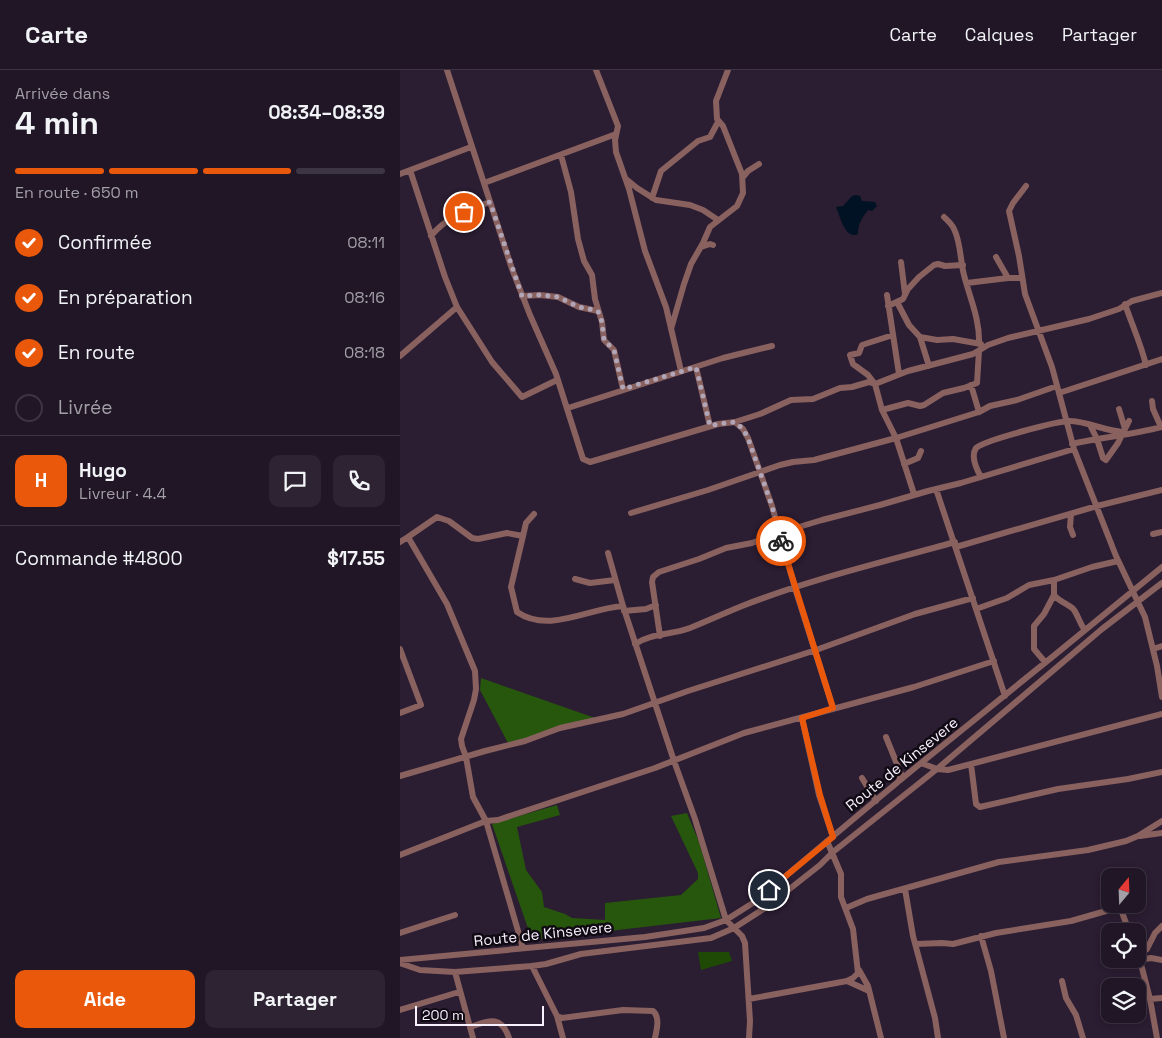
<!DOCTYPE html>
<html lang="fr">
<head>
<meta charset="utf-8">
<style>
	body { margin:0; font-family:"Space Grotesk",sans-serif; background:#2d2332; color:#f1f3f6; height:100vh; display:flex; flex-direction:column; font-size:19px; white-space:nowrap }
	* { box-sizing:border-box; margin:0 }
	p { font-size:16px; color:#a29fa7 }
	.icon { flex:none; width:28px; height:28px; fill:none; stroke:currentColor; stroke-width:2; stroke-linecap:round; stroke-linejoin:round }
	.map { position:relative; flex:1; overflow:hidden }
	.sheet { display:flex; flex-direction:column; background:#201626; width:400px }
	.sheet>* { flex:none }
	.needle { width:32px; rotate:19deg }
	.fabs { position:absolute; left:701px; top:798px; display:grid; gap:10px }
	.fabs a { display:grid; place-items:center; width:45px; height:45px; border-radius:10px; background:#201626; box-shadow:0 2px 8px #0003,0 0 0 1px #3d3543; font-size:25px }
	.scale { position:absolute; left:15px; bottom:12px; width:129px; box-sizing:border-box; padding-left:5px; border:2px solid #f9f0fe; border-top:0; font-size:14px; line-height:18px; white-space:nowrap; color:#f9f0fe; -webkit-text-stroke:4px #100a13; paint-order:stroke }
	.pin { position:absolute; display:grid; place-items:center; width:42px; height:42px; color:#fff; margin:-21px; border:2px solid #fff; border-radius:50%; box-shadow:0 1px 5px #0007 }
	.courier { position:absolute; display:grid; place-items:center; width:50px; height:50px; margin:-25px; border:4px solid #ea580c; border-radius:50%; background:#fff; color:#222; box-shadow:0 1px 6px #0007 }
	.summary em { font-style:normal; font-weight:700 }
	.summary div { display:flex; flex-direction:column-reverse }
	.summary { display:flex; align-items:center; justify-content:space-between; height:85px; padding:0 15px }
	h1 { font-size:32px; font-weight:700; line-height:38px }
	.bar { display:grid; grid-template-columns:repeat(4,1fr); gap:8px 5px; align-content:center; height:60px; padding:0 15px }
	.bar i { height:6px; border-radius:4px; background:#3d3543 }
	.bar .on { background:#ea580c }
	.bar p { grid-column:span 4 }
	.line { display:flex; align-items:center; gap:12px; padding:0 15px; border-top:1px solid #3d3543 }
	.line div { flex:1 }
	.round { display:grid; place-items:center; flex:none; width:52px; height:52px; border-radius:10px; background:#2d2332 }
	ol { padding:0 15px; list-style:none }
	li { display:flex; align-items:center; gap:15px; height:55px }
	li p { margin-inline-start:auto }
	li .icon { padding:5px; border-radius:50%; background:#ea580c; color:#fff; stroke-width:4 }
	li:last-child { color:#a29fa7 }
	li i { width:28px; height:28px; border:2px solid #3d3543; border-radius:50% }
	.action { display:flex; gap:10px; margin-top:auto; padding:10px 15px }
	.action a { flex:1; height:58px; border-radius:10px; background:#ea580c; color:#fff; font-size:20px; font-weight:700; line-height:58px; text-align:center }
	.action a+a { background:#2d2332; color:#f1f3f6 }
	header { display:flex; align-items:center; gap:30px; box-sizing:border-box; height:70px; padding:0 25px; background:#201626; border-bottom:1px solid #3d3543 }
	header strong { font-size:24px }
	nav { display:flex; gap:28px; margin-inline-start:auto; font-size:18px }
	main { display:flex; flex:1; min-height:0 }
	.map>svg:first-child { display:block }
	.green { fill:#1e4a05 }
	.forest { fill:#27570c }
	.water { fill:#001223 }
	.lines { fill:none; stroke-linecap:round; stroke-linejoin:round }
	.minor { stroke:#89615f; stroke-width:6 }
	.done { stroke:#b1a6b7; stroke-width:5; stroke-dasharray:0 9 }
	.route { stroke:#ea580c; stroke-width:6 }
	.labels { text-anchor:middle; stroke-width:5; stroke-linejoin:round; paint-order:stroke }
	.street-label { font-size:15px; fill:#f9f0fe; stroke:#100a13 }
</style>
</head>
<body>
<header>
<strong>Carte</strong>
<nav><a>Carte</a><a>Calques</a><a>Partager</a></nav>
</header>
<main>
<section class="sheet">
<div class="summary"><div><h1>4 min</h1><p>Arrivée dans</p></div><em>08:34–08:39</em></div>
<div class="bar"><i class="on"></i><i class="on"></i><i class="on"></i><i></i><p>En route · 650 m</p></div>
<ol>
<li><svg class="icon" aria-label="check" viewBox="0 0 24 24"><path d="M5 12l5 5 9-10"/></svg>Confirmée<p>08:11</p></li>
<li><svg class="icon" aria-label="check" viewBox="0 0 24 24"><path d="M5 12l5 5 9-10"/></svg>En préparation<p>08:16</p></li>
<li><svg class="icon" aria-label="check" viewBox="0 0 24 24"><path d="M5 12l5 5 9-10"/></svg>En route<p>08:18</p></li>
<li><i></i>Livrée</li>
</ol>
<div class="line" style="height:90px"><b class="round" style="background:#ea580c;color:#fff">H</b><div><b>Hugo</b><p>Livreur · 4.4</p></div><a class="round"><svg class="icon" aria-label="chat" viewBox="0 0 24 24"><path d="M4 5h16v11H9l-5 4z"/></svg></a><a class="round"><svg class="icon" aria-label="phone" viewBox="0 0 24 24"><path d="M5 4h4l2 5-3 2q2 4 5 5l2-3 5 2v4C11 20 4 13 5 4z"/></svg></a></div>
<div class="line" style="height:65px"><div>Commande #4800</div><b>$17.55</b></div>
<div class="action"><a>Aide</a><a>Partager</a></div>
</section>
<div class="map">
<svg width="762" height="968" viewBox="0 0 762 968">
	<rect width="100%" height="100%" fill="#2b1d32"/>
	<path class="green" d="M298 882H329L332 891 301 900Z"/>
	<path class="forest" d="M81 608 198 649 108 673 80 620Z
		M157 735 160 745 117 757 126 800 142 822 144 837 165 844 172 848 205 850V833L281 825 298 809V803L271 746 287 743 299 772 321 848 132 870 92 754Z"/>
	<path class="water" d="M456 125 460 126 462 131 475 132 477 136 472 141 468 140C463 146 457 156 458 164 445 170 440 146 436 137L443 136 452 126Z"/>
	<g class="lines">
		<path class="minor" d="M47 0 112 199 130 245 156 304 183 389 190 392 318 354 335 352 343 359 348 368 372 436 395 518 433 638
			M196 0 218 56 215 70 216 82 229 119 245 181 266 237 281 301
			M161 85 171 122 178 169 184 191 192 205 195 229 202 252 204 270 214 280 223 319
			M10 100 45 207 57 237 92 292 122 327 157 310
			M0 104 71 77
			M343 107 348 101 359 94
			M226 109 237 118 256 130 290 135 303 140 318 150
			M84 113 216 64
			M626 116 613 133 609 141 619 186 625 224 652 297 674 379 716 486 745 547 757 596 762 627
			M252 128 261 101 298 71 310 67 318 52
			M544 147C548 151 552 154 554 159 561 173 560 190 564 205 570 229 580 249 579 274
			M31 166C46 147 68 140 90 132
			M301 177 310 174 313 175
			M596 187 608 208
			M501 192 505 224
			M567 213 608 208H622
			M487 225 499 304
			M122 226 140 225 158 227 179 237 198 241
			M497 232 509 255 520 267 537 270 553 269 581 274
			M725 234C732 255 741 274 746 295
			M488 236 503 229 508 219 519 207 534 195 538 194 545 196 563 195
			M271 259 284 214 291 194 303 173 310 157 337 136 343 123 342 104 323 56 317 49 316 31 328 0
			M493 265 462 275 459 283 450 285 453 294 468 305 475 314 482 340 496 368 514 424
			M520 267 529 296
			M0 286 57 237
			M296 297 310 356
			M659 323 762 289
			M752 331 753 339 761 357
			M168 338 323 288 372 276
			M719 339 725 359
			M482 340 508 333 520 336 524 335 543 323 564 318 577 313 579 281
			M579 342 590 336 617 330 657 316
			M335 352 360 344 391 330 413 329 440 318 452 317 469 312 475 314 508 301 573 284 588 275 608 268 689 249 719 239 732 231 762 223
			M690 355 697 369 703 388 706 390 718 373 729 351
			M672 374C702 367 732 365 762 357
			M504 394 518 388 521 381
			M581 407C577 400 570 387 576 378 582 371 660 350 671 351 689 352 705 361 723 362
			M536 419 605 626
			M231 443 308 420 380 395 393 392 414 390 496 368 579 342 571 315
			M671 444 670 457 673 465
			M753 464 762 462
			M123 466 126 453 134 444
			M0 472 8 467
			M556 477 697 436 762 420
			M208 483 223 536 274 691 295 749 326 850 342 866 345 873 350 951 349 968
			M175 509 190 513 215 510
			M654 510V525C659 532 671 535 674 540 678 546 680 553 684 559H686
			M576 539 607 528 629 515 654 510 692 497 718 491
			M224 541 246 539 256 535
			M260 566 252 512 253 507 259 502 299 489 326 478 352 473 379 463 422 450 480 435 528 421 561 413 674 379
			M235 574C251 563 272 565 290 558 307 551 325 543 342 536 411 509 484 492 555 472
			M0 579 21 635 0 643
			M753 579 762 576
			M645 592 634 579V556L644 544 654 525
			M402 648 419 725 433 767
			M486 667 501 704 499 711
			M521 693 537 699 548 700 762 644
			M571 694 576 734 580 737 658 719 728 709 762 702
			M0 706 85 681 125 671 160 658 223 644 288 621 416 580 515 544 573 528
			M462 708 476 731
			M740 766 762 763
			M0 785 86 751 98 750 255 698 344 663 514 617 594 591
			M505 819 513 866 535 948 538 968
			M720 837 729 861
			M446 838 467 829 599 792 688 780 726 771 738 766 762 751
			M0 863 55 845
			M581 866 591 901 604 968
			M516 874 542 873 553 874 596 863 671 851 720 837 738 836
			M123 878 86 751 73 727 66 687 62 676 61 669 74 630 76 619 75 601 47 534 8 467 37 447 49 451 72 468 78 469 107 463 123 466 111 517 117 542C149 564 189 538 223 536
			M738 885 747 879 755 863 762 856
			M738 887 742 898 750 929
			M0 890 245 867 304 858 326 850 356 831C411 785 466 738 521 693 602 628 682 563 762 497
			M739 890 751 888 762 890
			M0 893 20 900 55 902 132 896 146 894 181 884 311 868 334 858 368 836 420 795 433 782 537 699 702 559 762 513
			M132 896 157 946 162 948 223 940 253 941C260 947 257 959 255 968
			M459 900 468 916 481 968
			M55 902 73 968
			M447 911 469 921
			M662 911 666 928 676 945 683 968
			M349 929 447 911 453 908 458 903 453 859 441 827V804L427 771
			M0 940 59 922
			M157 946 163 968
			M70 957C88 951 101 944 109 968
			M757 968 750 929 762 928"/>
	</g>
	<g class="lines">
		<path class="done" d="M64 142 90 132 122 226 140 225 158 227 179 237 198 241 202 252 204 270 214 280 223 319 296 297 310 356 318 354 335 352 343 359 348 368 372 436 381 471"/>
		<path class="route" d="M369 820 433 767 420 725 402 648 433 638 381 471"/>
	</g>
	<g class="labels">
		<g class="street-label">
			<text transform="translate(502 694) rotate(-39)" y="5">Route de Kinsevere</text>
			<text transform="translate(143 864) rotate(-6)" y="5">Route de Kinsevere</text>
		</g>
	</g>
</svg>
<div class="fabs">
<a><svg class="needle" viewBox="-14 -14 28 28"><path d="M0-13l5 13h-10z" fill="#e53935"/><path d="M0 13l5-13h-10z" fill="#a29fa7"/></svg></a>
<a><svg class="icon" aria-label="locate" viewBox="0 0 24 24"><circle cx="12" cy="12" r="6"/><path d="M12 2v4M12 18v4M2 12h4M18 12h4"/></svg></a>
<a><svg class="icon" aria-label="layers" viewBox="0 0 24 24"><path d="M12 4l9 5-9 5-9-5zM3 14l9 5 9-5"/></svg></a>
</div>
<div class="scale">200 m</div>
<div class="pin" style="left:64px;top:142px;background:#ea580c"><svg class="icon" aria-label="bag" viewBox="0 0 24 24"><path d="M5 8h14l-1 12H6zM9 8a3 3 0 0 1 6 0"/></svg></div>
<div class="pin" style="left:369px;top:820px;background:#1f2937"><svg class="icon" aria-label="home" viewBox="0 0 24 24"><path d="M3 11l9-7 9 7M6 9v11h12V9"/></svg></div>
<div class="courier" style="left:381px;top:471px"><svg class="icon" aria-label="bike" viewBox="0 0 24 24"><circle cx="6" cy="16" r="4"/><circle cx="18" cy="16" r="4"/><path d="M6 16l4-8h5l3 8M10 8l3 8H6M13 5h3"/></svg></div>
</div>
</main>
</body>
</html>
